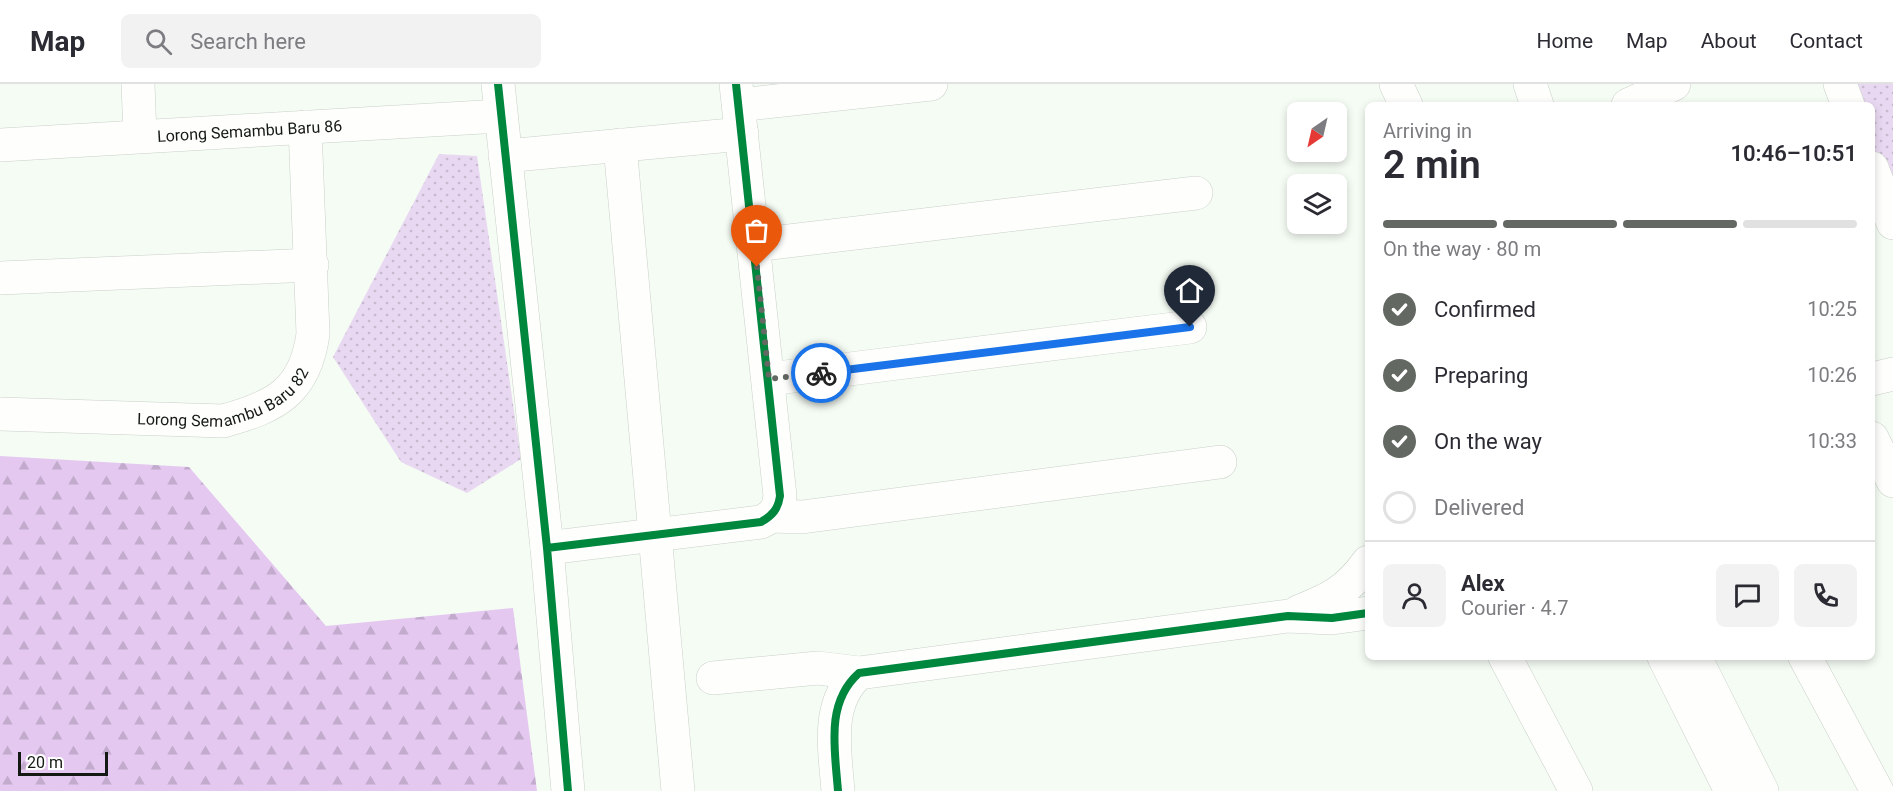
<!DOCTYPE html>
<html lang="en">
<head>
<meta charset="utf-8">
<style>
	body { margin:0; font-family:Roboto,sans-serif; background:#f2f2f3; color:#2b2b33; height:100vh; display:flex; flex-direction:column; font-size:22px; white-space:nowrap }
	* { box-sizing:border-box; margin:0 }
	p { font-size:20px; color:#7c7c81 }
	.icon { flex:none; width:33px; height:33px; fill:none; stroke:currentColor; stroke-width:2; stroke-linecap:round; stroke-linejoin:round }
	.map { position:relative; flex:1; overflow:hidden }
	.side { position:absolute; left:1365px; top:18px; width:510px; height:558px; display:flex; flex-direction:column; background:#fff; border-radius:9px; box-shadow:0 3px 9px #0003 }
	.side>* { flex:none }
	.needle { width:39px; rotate:214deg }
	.fabs { position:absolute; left:1287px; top:18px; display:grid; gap:12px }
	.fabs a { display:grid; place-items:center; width:60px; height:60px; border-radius:9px; background:#fff; box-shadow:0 3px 9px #0003; font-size:30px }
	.scale { position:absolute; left:18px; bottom:15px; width:90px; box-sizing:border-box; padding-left:6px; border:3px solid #141913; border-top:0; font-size:16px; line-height:21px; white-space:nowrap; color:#141913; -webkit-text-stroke:4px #fff; paint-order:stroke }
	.pin { position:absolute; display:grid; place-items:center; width:51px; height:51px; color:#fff; margin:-62px -26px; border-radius:50% 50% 50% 0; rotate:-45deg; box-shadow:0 0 6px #0007 }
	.pin .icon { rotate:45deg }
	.courier { position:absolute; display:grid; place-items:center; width:60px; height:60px; margin:-30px; border:4px solid #1a73e8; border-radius:50%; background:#fff; color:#222; box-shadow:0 2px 8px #0007 }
	.summary em { font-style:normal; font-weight:600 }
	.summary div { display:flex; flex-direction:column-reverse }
	.summary { display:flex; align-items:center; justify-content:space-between; height:102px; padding:0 18px }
	h1 { font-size:39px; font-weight:600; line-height:45px }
	.bar { display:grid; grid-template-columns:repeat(4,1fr); gap:9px 6px; align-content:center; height:72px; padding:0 18px }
	.bar i { height:8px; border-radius:4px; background:#e1e1e2 }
	.bar .selected { background:#636862 }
	.bar p { grid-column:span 4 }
	.line { display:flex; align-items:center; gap:15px; padding:0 18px; border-top:2px solid #e1e1e2 }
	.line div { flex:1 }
	.round { display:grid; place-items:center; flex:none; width:63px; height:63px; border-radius:9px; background:#f2f2f3 }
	ol { padding:0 18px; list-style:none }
	li { display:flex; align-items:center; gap:18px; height:66px }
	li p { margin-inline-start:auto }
	li .icon { padding:6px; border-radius:50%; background:#636862; color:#fff; stroke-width:4 }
	li:last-child { color:#7c7c81 }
	li i { width:33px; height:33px; border:3px solid #e1e1e2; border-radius:50% }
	header { display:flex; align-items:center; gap:36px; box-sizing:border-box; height:84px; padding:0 30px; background:#fff; border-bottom:2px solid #e1e1e2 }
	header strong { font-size:28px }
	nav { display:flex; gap:33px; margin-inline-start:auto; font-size:21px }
	.search { width:420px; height:54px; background:#f2f2f3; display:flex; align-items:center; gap:15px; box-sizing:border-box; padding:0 21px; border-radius:9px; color:#7c7c81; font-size:22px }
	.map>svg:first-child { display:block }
	.grass { fill:url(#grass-dots) }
	.forest { fill:url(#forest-firs) }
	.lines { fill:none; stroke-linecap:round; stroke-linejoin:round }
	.minor-casing { stroke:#cad0c9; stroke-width:34 }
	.major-casing { stroke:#cad0c9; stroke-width:34 }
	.minor { stroke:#fefffd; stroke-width:33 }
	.major { stroke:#fefffd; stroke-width:33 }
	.cycleway-casing { stroke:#fff; stroke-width:11 }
	.cycleway { stroke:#00873e; stroke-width:8 }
	.done { stroke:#636862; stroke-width:6; stroke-dasharray:0 10.8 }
	.route { stroke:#1a73e8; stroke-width:8 }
	.labels { text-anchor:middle; stroke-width:4.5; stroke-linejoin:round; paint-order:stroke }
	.street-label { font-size:16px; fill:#141913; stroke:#fff }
</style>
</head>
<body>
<header>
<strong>Map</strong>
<div class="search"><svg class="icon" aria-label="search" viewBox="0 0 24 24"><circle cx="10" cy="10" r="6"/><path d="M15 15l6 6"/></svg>Search here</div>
<nav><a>Home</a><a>Map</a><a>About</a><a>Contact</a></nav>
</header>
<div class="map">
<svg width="1893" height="707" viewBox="0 0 1893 707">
	<defs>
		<pattern id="grass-dots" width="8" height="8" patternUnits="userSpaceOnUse" patternTransform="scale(1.5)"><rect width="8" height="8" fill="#e9d8f1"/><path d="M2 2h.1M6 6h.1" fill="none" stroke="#c7b9ce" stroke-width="1.8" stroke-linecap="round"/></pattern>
		<pattern id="forest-firs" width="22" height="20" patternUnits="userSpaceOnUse" patternTransform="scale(1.5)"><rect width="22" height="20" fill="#e4c8f0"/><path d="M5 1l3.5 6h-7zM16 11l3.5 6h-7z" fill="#c3abcd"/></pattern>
	</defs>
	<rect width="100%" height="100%" fill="#f5fcf4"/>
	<path class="grass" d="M1846 0H1893V119L1872 66V21H1854Z
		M439 70 477 72 521 375 467 409 401 378 333 273Z"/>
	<path class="forest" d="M0 372 189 383 326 542 513 524 537 707H0Z"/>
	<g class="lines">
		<defs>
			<g id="minor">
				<path d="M138 0 140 51"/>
				<path d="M498 0 547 464 568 707"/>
				<path d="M736 0 780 412 778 423 772 432"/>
				<path d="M1530 0 1537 21"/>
				<path d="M1840 0 1848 21"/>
				<path d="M739 21 931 0"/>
				<path d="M1628 21 1674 0"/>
				<path id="s1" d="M0 61 500 32"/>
				<path d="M620 61 678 707"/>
				<path d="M505 72 742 50"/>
				<path d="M1872 84 1893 139"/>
				<path d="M754 161 1196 109"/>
				<path d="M0 194 312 181"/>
				<path d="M769 295 1190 243"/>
				<path d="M1872 295 1893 290"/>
				<path id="s2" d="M0 330 223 337C275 323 305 308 313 250L305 43"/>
				<path d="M1872 354 1893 397"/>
				<path d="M547 464 761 438 772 432 802 433 1220 378"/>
				<path d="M1298 528C1330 515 1348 507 1368 478"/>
				<path d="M1505 573 1576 707"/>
				<path d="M1805 573 1877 707"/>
				<path d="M713 594 818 584 859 589"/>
				<path d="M838 707C835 666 825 619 859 589L1288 532 1332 534 1368 529"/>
			</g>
			<path id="major" d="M1396 0 1406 21
				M1664 573 1731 707
				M1695 573 1762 707"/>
		</defs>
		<use href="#minor" class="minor-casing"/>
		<use href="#major" class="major-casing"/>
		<use href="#minor" class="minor"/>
		<use href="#major" class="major"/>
		<defs>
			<path id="cycleway" d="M498 0 547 464 568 707
				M547 464 761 438C773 431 778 425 780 412L736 0
				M838 707C835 666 825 619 859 589L1288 532 1332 534 1368 529"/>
		</defs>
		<use href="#cycleway" class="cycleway-casing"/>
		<use href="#cycleway" class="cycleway"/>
	</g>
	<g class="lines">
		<path class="done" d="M757 183 769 295 821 289"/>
		<path class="route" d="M821 289 1190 243"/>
	</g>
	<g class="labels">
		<g class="street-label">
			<text dy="6" stroke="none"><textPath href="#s1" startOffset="250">Lorong Semambu Baru 86</textPath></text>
			<text dy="6" stroke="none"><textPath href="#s2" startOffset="230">Lorong Semambu Baru 82</textPath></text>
		</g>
	</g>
</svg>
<div class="fabs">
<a><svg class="needle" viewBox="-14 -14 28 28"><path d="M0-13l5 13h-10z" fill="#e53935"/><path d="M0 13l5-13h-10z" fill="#7c7c81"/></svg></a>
<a><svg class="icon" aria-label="layers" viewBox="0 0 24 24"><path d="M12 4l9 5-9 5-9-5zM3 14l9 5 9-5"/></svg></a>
</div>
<div class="scale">20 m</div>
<div class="pin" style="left:757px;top:183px;background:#ea580c"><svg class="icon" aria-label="bag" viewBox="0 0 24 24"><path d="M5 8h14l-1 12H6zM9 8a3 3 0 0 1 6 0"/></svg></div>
<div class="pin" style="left:1190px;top:243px;background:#1f2937"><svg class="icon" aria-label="home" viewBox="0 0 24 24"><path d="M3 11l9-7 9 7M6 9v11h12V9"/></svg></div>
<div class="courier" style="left:821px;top:289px"><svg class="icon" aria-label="bike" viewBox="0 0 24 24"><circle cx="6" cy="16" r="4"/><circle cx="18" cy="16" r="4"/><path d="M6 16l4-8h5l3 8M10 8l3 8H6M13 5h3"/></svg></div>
<section class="side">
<div class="summary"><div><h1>2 min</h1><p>Arriving in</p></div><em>10:46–10:51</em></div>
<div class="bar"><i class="selected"></i><i class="selected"></i><i class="selected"></i><i></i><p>On the way · 80 m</p></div>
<ol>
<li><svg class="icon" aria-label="check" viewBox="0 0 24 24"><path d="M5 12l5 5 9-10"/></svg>Confirmed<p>10:25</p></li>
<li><svg class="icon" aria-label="check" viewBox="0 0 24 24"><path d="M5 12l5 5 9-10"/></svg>Preparing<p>10:26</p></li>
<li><svg class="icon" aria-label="check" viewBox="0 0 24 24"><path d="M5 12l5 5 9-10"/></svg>On the way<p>10:33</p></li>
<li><i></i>Delivered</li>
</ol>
<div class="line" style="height:108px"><a class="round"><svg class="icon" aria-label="person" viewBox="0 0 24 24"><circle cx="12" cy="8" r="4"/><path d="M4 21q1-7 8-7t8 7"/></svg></a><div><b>Alex</b><p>Courier · 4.7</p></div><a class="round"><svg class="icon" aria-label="chat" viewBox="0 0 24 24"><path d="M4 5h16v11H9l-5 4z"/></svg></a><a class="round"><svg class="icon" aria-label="phone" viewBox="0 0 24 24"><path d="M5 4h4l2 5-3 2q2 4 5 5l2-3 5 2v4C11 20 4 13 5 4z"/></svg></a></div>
</section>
</div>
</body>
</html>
